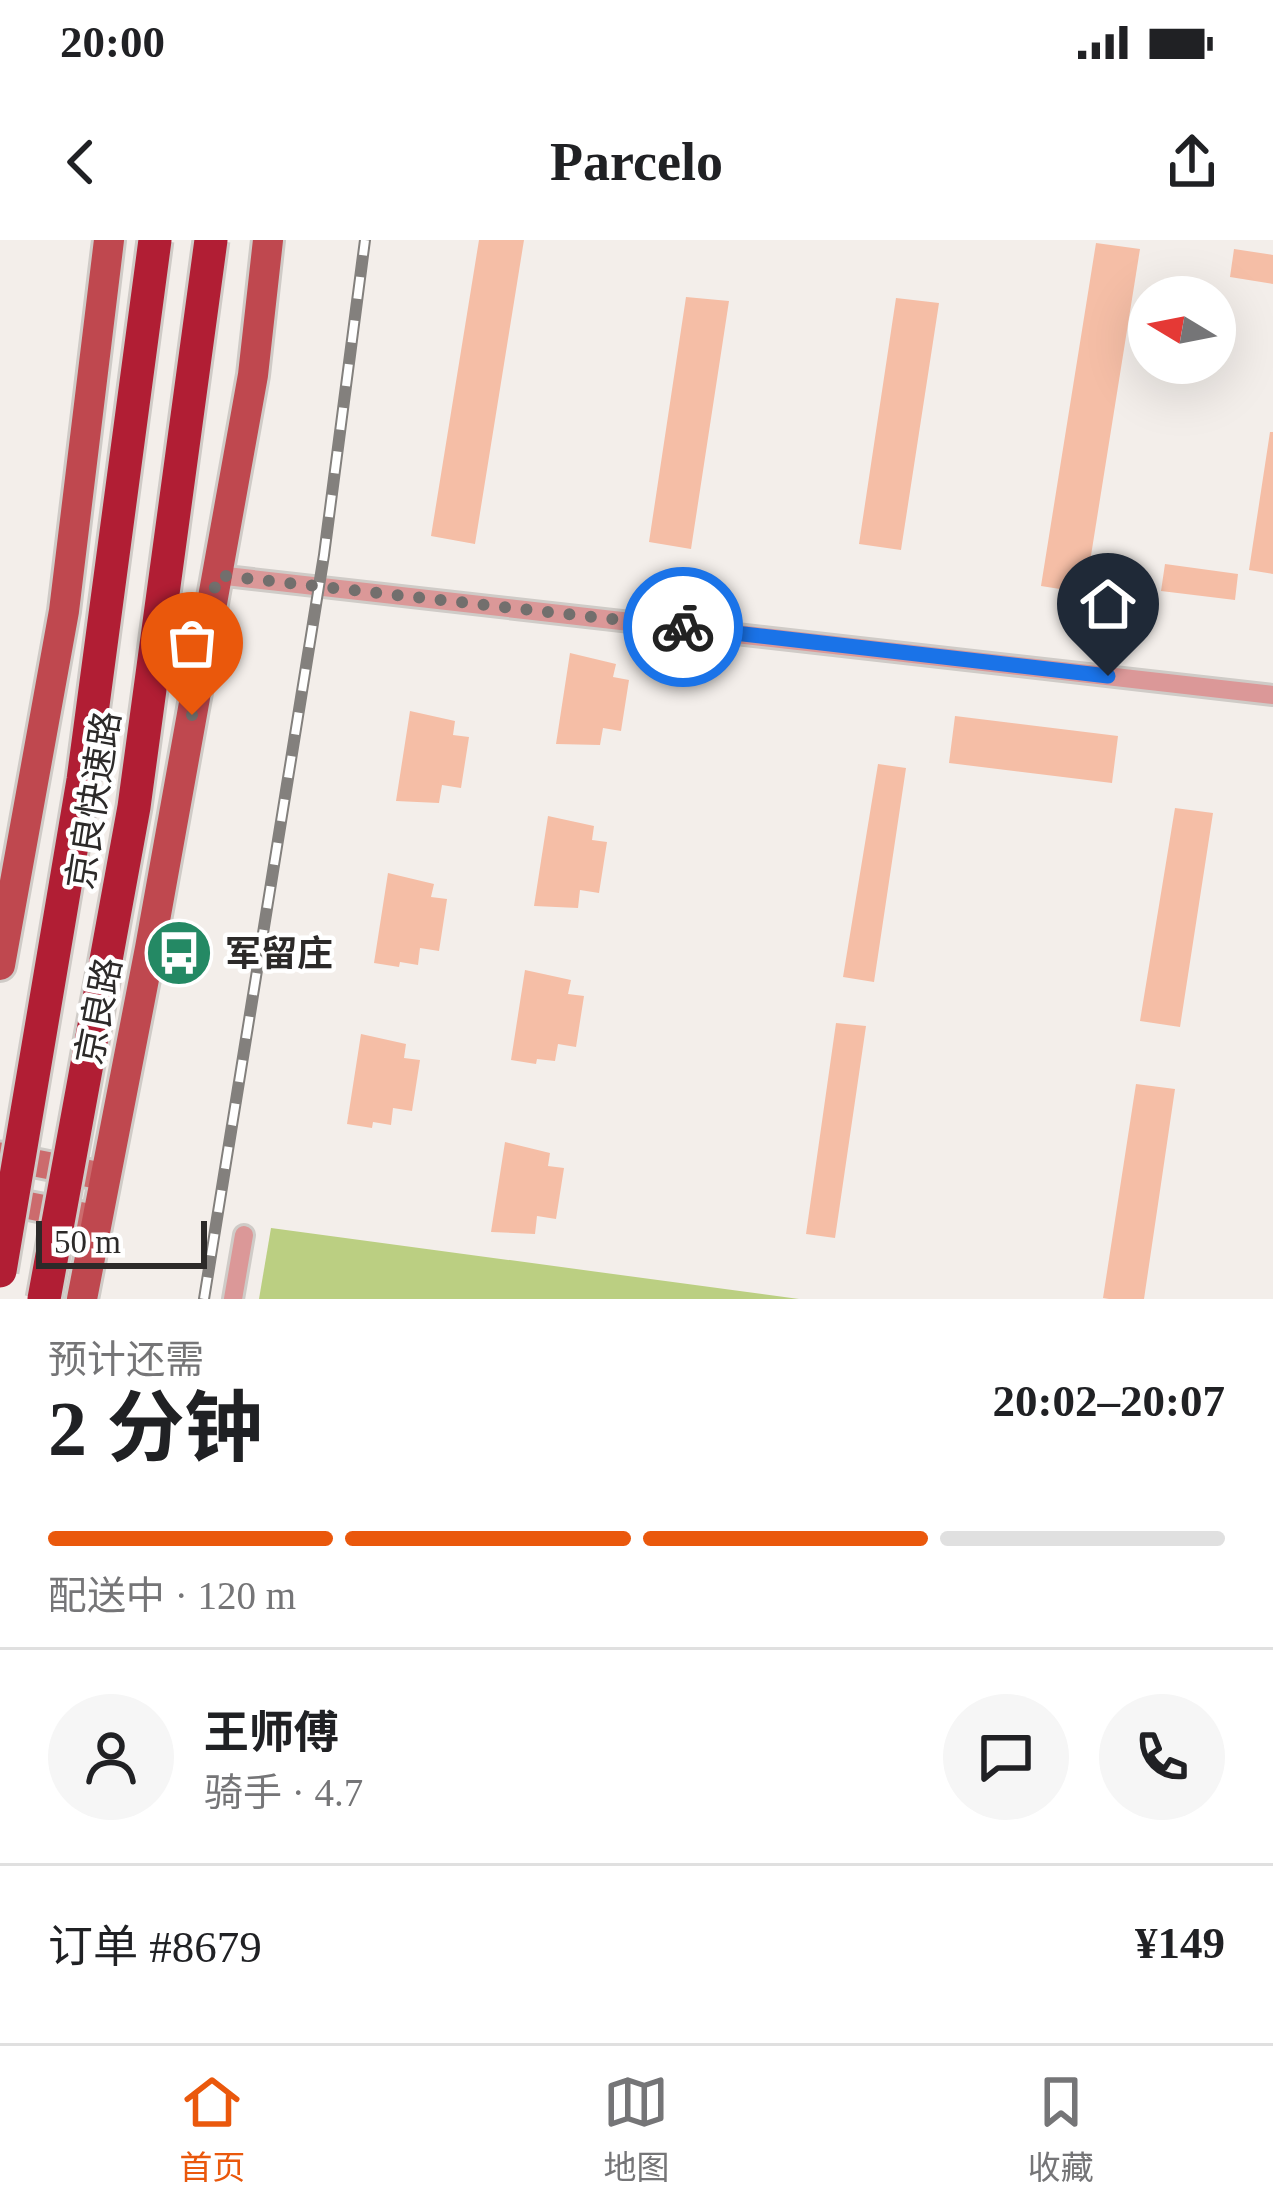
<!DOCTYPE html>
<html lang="zh">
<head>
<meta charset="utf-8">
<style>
	body { margin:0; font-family:"Times New Roman","Noto Sans SC",serif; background:#f6f6f6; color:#202124; height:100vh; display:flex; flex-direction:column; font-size:45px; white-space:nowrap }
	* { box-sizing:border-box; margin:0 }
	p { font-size:39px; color:#757577 }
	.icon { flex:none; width:66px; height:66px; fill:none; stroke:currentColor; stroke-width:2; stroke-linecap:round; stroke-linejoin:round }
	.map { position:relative; height:1059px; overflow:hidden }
	.panel { display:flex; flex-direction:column; background:#fff; flex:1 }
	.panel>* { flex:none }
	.needle { width:78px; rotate:280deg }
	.tools { position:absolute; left:1128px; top:36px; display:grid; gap:24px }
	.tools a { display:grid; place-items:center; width:108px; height:108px; border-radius:50%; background:#fff; box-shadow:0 12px 48px #0002; font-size:60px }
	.scale { position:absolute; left:36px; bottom:30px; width:171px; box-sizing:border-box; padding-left:12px; border:6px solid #2c2a29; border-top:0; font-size:33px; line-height:42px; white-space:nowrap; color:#2c2a29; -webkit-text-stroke:9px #fff; paint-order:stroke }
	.pin { position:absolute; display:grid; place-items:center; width:102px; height:102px; color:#fff; margin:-123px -51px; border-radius:50% 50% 50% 0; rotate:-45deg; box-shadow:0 0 12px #0007 }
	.pin .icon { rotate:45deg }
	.courier { position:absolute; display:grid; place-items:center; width:120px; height:120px; margin:-60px; border:9px solid #1a73e8; border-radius:50%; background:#fff; color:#222; box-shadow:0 3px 15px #0007 }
	.headline em { font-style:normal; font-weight:700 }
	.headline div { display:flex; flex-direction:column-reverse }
	.headline { display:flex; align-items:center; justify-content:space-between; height:204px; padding:0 48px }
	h1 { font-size:78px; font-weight:700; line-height:90px }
	.bar { display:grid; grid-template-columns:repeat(4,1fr); gap:18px 12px; align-content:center; height:144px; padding:0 48px }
	.bar i { height:15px; border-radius:9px; background:#e0e0e0 }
	.bar .current { background:#ea580c }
	.bar p { grid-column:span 4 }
	.line { display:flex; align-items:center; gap:30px; padding:0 48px; border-top:3px solid #e0e0e0 }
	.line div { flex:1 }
	.round { display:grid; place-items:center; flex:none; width:126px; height:126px; border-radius:63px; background:#f6f6f6 }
	.status { display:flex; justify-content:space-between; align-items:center; height:84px; padding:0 60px; background:#fff; direction:ltr }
	.status svg { height:33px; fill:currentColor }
	header { display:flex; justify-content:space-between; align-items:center; height:156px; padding:0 48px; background:#fff; font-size:54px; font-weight:700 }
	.tabs { display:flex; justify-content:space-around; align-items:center; height:168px; border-top:3px solid #e0e0e0; background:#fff; font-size:33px; color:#757577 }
	.tabs a { display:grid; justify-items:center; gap:6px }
	.tabs .current { color:#ea580c }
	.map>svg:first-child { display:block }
	.green { fill:#bbcf82 }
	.building { fill:#f5bea6 }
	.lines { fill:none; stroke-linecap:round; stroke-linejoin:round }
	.street-casing { stroke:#cfcbc7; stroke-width:24 }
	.secondary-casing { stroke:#cfcbc7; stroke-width:33 }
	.primary-casing { stroke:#cfcbc7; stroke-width:36 }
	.street { stroke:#db9898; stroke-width:18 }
	.secondary { stroke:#cc6b6d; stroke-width:27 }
	.primary { stroke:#bf484f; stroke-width:30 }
	.rail-casing { stroke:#83807d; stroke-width:12 }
	.rail { stroke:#fff; stroke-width:8; stroke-dasharray:22; stroke-linecap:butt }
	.highway-bridge-casing { stroke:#cfcbc7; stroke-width:39; stroke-linecap:butt }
	.highway-bridge { stroke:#b11e34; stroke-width:33 }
	.done { stroke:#726f6d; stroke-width:12; stroke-dasharray:0 21.6 }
	.route { stroke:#1a73e8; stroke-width:15 }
	.labels { text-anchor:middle; stroke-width:9; stroke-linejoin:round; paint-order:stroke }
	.street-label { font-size:36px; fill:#2c2a29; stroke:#fff }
	.poi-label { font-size:36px; font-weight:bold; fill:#2c2a29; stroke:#fff; text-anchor:start }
</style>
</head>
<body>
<div class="status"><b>20:00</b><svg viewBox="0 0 49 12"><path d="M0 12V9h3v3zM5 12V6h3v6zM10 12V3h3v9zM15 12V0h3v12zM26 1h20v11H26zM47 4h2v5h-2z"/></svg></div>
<header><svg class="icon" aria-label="back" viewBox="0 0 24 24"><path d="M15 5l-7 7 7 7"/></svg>Parcelo<svg class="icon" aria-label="share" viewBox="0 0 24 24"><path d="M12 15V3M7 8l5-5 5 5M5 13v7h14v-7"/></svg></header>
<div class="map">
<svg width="1273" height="1059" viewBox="0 0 1273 1059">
	<rect width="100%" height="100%" fill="#f3eeea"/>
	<path class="green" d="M271 988 799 1059H259Z"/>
	<path class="building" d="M479 0H524L475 304 431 296Z
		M1096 3 1140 9 1085 353 1041 346Z
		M1234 9 1273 15V44L1230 37Z
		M686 57 729 61 691 309 649 302Z
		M896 58 939 63 901 310 859 304Z
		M1270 192H1273V334L1249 330Z
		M1165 324 1238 334 1235 360 1161 351Z
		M570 413 616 424 613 437 629 440 621 491 603 488 600 505 556 504Z
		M410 471 455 481 453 495 469 497 461 548 442 545 439 563 396 561Z
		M955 476 1118 496 1112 543 949 523Z
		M878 524 906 528 874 742 843 737Z
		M1175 568 1213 573 1180 787 1140 781Z
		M548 576 594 586 592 600 607 602 599 653 580 650 578 668 534 666Z
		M388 633 434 644 431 657 447 659 439 711 420 708 418 725 400 722 399 727 374 723Z
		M525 730 571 740 568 754 584 756 576 807 558 804 555 821 537 819 536 824 511 820Z
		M836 783 866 786 835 998 806 994Z
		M361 794 406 804 404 818 420 820 412 871 393 868 391 885 373 882 372 888 347 884Z
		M1136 844 1175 849 1144 1059H1109L1103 1058Z
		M505 902 550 913 548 926 564 928 556 979 537 976 535 994 491 992Z"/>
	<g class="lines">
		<defs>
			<path id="street" d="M217 335 1273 455
				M233 1059 244 995"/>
			<path id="secondary" d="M0 916 106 937
				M0 960 98 979"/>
			<path id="primary" d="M0 725 64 371 109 0
				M82 1059 150 708 253 135 268 0"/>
		</defs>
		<use href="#street" class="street-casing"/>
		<use href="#secondary" class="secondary-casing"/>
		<use href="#primary" class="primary-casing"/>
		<use href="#street" class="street"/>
		<use href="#secondary" class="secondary"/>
		<use href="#primary" class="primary"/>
		<defs>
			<path id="rail" d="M204 1059 324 315 365 0"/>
		</defs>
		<use href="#rail" class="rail-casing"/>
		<use href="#rail" class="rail"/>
		<defs>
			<path id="highway-bridge" d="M0 1031 83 540 155 0
				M44 1059 134 567 211 0"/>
		</defs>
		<use href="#highway-bridge" class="highway-bridge-casing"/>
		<use href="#highway-bridge" class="highway-bridge"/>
	</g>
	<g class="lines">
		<path class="done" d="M192 475 217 335 683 387"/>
		<path class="route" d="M683 387 1108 436"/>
	</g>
	<defs>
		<symbol id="bus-disc" viewBox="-11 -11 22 22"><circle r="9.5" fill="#248964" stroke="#fff"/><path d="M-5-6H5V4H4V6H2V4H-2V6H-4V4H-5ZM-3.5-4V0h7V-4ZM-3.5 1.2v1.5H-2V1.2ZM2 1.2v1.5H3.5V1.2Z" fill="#fff"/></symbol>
	</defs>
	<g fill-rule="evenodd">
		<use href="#bus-disc" x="141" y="675" width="76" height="76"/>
	</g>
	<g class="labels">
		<g class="street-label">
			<text transform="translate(93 560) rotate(-81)" y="13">京良快速路</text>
			<text transform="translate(98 771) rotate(-79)" y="13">京良路</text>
		</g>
		<g class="poi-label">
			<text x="225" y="726">军留庄</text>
		</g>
	</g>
</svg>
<div class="tools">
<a><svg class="needle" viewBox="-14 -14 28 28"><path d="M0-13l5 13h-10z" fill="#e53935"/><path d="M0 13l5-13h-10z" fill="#757577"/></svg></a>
</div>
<div class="scale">50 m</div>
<div class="pin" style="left:192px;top:475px;background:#ea580c"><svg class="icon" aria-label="bag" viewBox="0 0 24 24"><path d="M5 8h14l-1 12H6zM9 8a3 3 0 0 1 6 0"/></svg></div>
<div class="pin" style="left:1108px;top:436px;background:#1f2937"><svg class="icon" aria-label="home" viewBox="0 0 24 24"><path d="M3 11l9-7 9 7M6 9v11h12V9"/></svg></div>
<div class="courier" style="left:683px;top:387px"><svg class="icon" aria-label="bike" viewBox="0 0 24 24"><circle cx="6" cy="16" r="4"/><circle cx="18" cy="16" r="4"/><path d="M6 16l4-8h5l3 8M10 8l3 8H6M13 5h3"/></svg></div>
</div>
<section class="panel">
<div class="headline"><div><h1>2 分钟</h1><p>预计还需</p></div><em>20:02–20:07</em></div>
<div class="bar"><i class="current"></i><i class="current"></i><i class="current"></i><i></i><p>配送中 · 120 m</p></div>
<div class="line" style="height:216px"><a class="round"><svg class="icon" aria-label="person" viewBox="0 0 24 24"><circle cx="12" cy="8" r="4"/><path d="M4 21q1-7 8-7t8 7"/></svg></a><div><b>王师傅</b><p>骑手 · 4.7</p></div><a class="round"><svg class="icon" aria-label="chat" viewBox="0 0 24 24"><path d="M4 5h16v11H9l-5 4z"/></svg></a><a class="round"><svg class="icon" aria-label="phone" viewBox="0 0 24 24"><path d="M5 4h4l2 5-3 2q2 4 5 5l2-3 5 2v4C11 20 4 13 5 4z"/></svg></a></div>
<div class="line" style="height:156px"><div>订单 #8679</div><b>¥149</b></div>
</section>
<nav class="tabs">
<a class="current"><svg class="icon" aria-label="home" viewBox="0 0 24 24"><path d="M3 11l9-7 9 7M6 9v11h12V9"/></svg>首页</a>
<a><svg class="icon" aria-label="map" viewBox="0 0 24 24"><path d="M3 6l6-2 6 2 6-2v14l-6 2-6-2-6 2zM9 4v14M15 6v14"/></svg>地图</a>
<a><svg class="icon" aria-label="saved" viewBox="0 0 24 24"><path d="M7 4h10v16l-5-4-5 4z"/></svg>收藏</a>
</nav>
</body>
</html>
